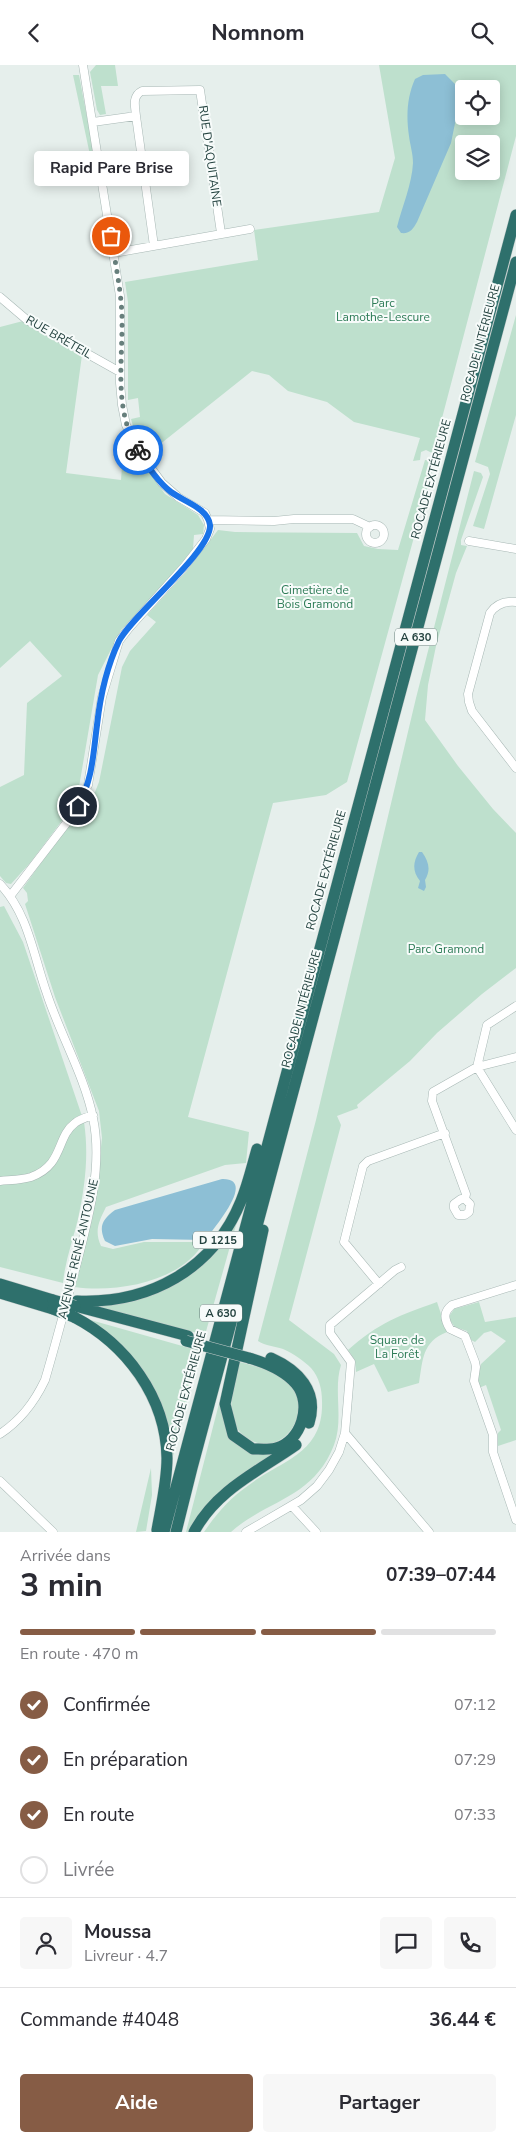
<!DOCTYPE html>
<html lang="fr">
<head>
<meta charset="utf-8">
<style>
	body { margin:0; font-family:"Nunito Sans",sans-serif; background:#f7f7f7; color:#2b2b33; height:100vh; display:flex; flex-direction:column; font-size:19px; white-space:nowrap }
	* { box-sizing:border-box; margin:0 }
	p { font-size:16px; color:#7c7c81 }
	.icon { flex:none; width:28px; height:28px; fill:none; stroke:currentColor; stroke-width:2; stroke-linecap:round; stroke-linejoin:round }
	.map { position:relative; height:1467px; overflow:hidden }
	.drawer { display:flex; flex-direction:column; background:#fff; flex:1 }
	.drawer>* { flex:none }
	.buttons { position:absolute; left:455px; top:15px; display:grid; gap:10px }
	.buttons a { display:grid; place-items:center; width:45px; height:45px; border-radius:5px; background:#fff; box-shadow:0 2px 12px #0003; font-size:25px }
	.pin { position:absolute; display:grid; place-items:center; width:42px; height:42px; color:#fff; margin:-21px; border:2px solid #fff; border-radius:50%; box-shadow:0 1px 5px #0007 }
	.courier { position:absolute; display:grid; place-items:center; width:50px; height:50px; margin:-25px; border:4px solid #1a73e8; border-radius:50%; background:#fff; color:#222; box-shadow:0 1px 6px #0007 }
	.bubble { position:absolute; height:35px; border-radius:5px; background:#fff; box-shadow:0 2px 12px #0003; font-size:16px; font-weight:700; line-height:35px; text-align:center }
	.head em { font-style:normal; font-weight:700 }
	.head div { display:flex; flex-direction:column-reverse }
	.head { display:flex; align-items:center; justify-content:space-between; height:85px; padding:0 20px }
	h1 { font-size:32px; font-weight:700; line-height:38px }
	.bar { display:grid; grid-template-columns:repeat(4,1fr); gap:8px 5px; align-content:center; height:60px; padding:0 20px }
	.bar i { height:6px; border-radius:4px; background:#e1e1e2 }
	.bar .current { background:#865c45 }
	.bar p { grid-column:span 4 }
	.line { display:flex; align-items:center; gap:12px; padding:0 20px; border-top:1px solid #e1e1e2 }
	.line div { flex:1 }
	.round { display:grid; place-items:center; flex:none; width:52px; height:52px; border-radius:5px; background:#f7f7f7 }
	ol { padding:0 20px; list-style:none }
	li { display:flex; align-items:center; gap:15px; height:55px }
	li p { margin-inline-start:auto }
	li .icon { padding:5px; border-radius:50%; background:#865c45; color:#fff; stroke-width:4 }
	li:last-child { color:#7c7c81 }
	li i { width:28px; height:28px; border:2px solid #e1e1e2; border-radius:50% }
	.primary-button { display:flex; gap:10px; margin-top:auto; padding:10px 20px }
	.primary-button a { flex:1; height:58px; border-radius:5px; background:#865c45; color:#fff; font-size:20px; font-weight:700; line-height:58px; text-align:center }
	.primary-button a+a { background:#f7f7f7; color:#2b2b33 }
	header { display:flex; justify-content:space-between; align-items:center; height:65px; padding:0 20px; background:#fff; font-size:22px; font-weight:700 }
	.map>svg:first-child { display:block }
	.green { fill:#bee0cd; fill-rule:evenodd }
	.water { fill:#8dbfd5 }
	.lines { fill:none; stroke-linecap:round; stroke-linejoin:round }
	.minor-casing { stroke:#a8b8b5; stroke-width:9 }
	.highway-casing { stroke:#c1cac9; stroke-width:12 }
	.minor { stroke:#fff; stroke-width:8 }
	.highway { stroke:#2e706c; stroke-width:11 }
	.highway-bridge-casing { stroke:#c1cac9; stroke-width:12; stroke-linecap:butt }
	.highway-bridge { stroke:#2e706c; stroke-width:11 }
	.done { stroke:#677f7c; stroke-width:5; stroke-dasharray:0 9 }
	.route { stroke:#1a73e8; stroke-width:6 }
	.labels { text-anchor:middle; stroke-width:4; stroke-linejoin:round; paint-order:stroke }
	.shield { fill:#f7fbfa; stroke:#637a77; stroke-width:1 }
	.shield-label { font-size:11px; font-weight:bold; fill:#23423f }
	.street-label { font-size:12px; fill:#23423f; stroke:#f7fbfa }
	.park-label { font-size:12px; fill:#2c7b56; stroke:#f7fbfa }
</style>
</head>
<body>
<header><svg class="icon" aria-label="back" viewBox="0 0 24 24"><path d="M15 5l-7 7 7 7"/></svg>Nomnom<svg class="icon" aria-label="search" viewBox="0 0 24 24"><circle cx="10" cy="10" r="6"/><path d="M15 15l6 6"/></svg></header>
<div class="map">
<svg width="516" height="1467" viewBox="0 0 516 1467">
	<rect width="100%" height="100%" fill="#e6efec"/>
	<path class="green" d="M96 0H115L118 21H101L106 49 100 50 97 45 90 7Z
		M379 0H516V71L436 376 438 383 436 390 426 385 421 387 420 395 413 396 420 373 354 357 327 337 288 326 269 310 252 306 149 388 135 368 131 354 140 352 138 333 128 335V237L125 217 258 195 254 165 379 147 395 93ZM464 24H491V51H464ZM464 79H491V106H464Z
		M73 10H79L94 89 90 90Z
		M516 250V350L484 464 473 461 490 409 488 402 475 397Z
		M23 256 82 290 66 408 121 415 124 372 165 429 198 450 204 460 203 469 194 470 193 484 155 530 121 565 98 610 78 728 67 743V749L30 798 11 819 6 818 0 811V722L24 710 27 638 62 611 30 576 0 603V262Z
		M425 395H430L434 399 347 717 326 730 273 738 188 1052 249 1067 246 1098 225 1100 106 1142C99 1156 94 1166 101 1181L113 1184 144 1177H204C182 1217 116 1228 75 1222L92 1154 96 1126 102 1073 99 1046 55 932 25 839 28 836 27 828 23 823 84 738 95 727 99 717 122 602 130 586 156 557 147 550 186 507 218 465 235 467 357 468 364 481 378 484 398 485Z
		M474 406 481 408 483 412 461 475V480L467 481 456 508 436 581 428 620 425 655 458 701 493 744 516 768V903L482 929 437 968 410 996 357 1040 358 1043 337 1051 341 1060 289 1255 334 1289 341 1300C333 1325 344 1354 334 1380 313 1434 268 1434 231 1467H204C217 1448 230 1433 249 1420 282 1395 324 1389 322 1336 322 1324 319 1312 311 1303 304 1296 293 1288 283 1284 274 1281 266 1281 258 1276L316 1055 416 633Z
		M4 841 23 877 84 1057C89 1090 85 1121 78 1154 73 1175 65 1196 63 1218L0 1202V842Z
		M238 1153 205 1270 94 1241 132 1237 167 1222Z
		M437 1237 447 1267C422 1277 423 1294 419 1318L388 1327 374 1299 356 1307 355 1295 348 1285C378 1258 400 1250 437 1237Z
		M479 1237 485 1257 516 1252V1375L498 1381V1368L501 1365 486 1320 479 1323 478 1313 481 1299 506 1276 491 1266 484 1268 475 1277 471 1275 467 1266 455 1262 448 1253 454 1244Z
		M87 1254 200 1286 172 1395C165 1327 144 1292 87 1254Z
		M239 1297C255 1301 273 1305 286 1315 319 1342 282 1399 246 1372 240 1368 235 1362 233 1354 228 1336 235 1315 239 1297Z
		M223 1323 230 1371 274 1389 189 1467H186Z
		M151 1403 152 1430 146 1466 136 1467Z"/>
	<path class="water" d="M445 9 460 24 461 29 451 78 417 157C413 164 410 169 401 168L397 162C402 142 412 119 413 98 413 88 410 80 409 71 406 51 407 32 415 14L423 10Z
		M419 787H422C429 797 431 805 425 815L426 822 424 826 418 823 420 816C412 806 413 797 419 787Z
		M222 1114C257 1113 215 1161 208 1172L204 1175 152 1174 115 1181 105 1176C98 1161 103 1154 115 1145Z"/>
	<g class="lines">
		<defs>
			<path id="minor" d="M136 51 154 181
				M93 57 136 51C135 41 132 31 142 26L200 25 221 168
				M114 188 250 164
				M0 232 27 255 120 307
				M208 455 274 456 294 454H353L370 462
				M366 469a9 9 0 1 1 18 0a9 9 0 1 1-18 0Z
				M469 476 516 484
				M516 537C505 536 496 539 490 548L468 629 469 637 472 646 516 703
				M0 819C29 850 33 890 47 929 60 969 85 1012 93 1053 104 1105 86 1162 73 1213 64 1247 55 1281 45 1315 34 1338 21 1355 0 1369
				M11 830 68 756 88 720 102 632 119 576 129 563 184 502 206 474 210 464 208 455 205 448 178 432 162 418 140 388 126 360 122 340 120 318V231L83 0
				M477 1002 487 960 516 941
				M477 1002 516 1065
				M0 1116C10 1115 22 1115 31 1112 64 1100 56 1072 75 1058 80 1054 87 1052 93 1050
				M465 1134H461L454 1139V1143L458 1150H465L469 1147 470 1139 465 1134 466 1129 432 1036 433 1027 477 1002 516 992
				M379 1219 344 1177 363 1101 368 1096 445 1068
				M516 1220 452 1240C443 1247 444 1254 450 1264L465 1271 475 1297 476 1302 474 1316 493 1370V1387L516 1455
				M345 1368 429 1467
				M0 1416 53 1467
				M292 1441 316 1467
				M246 1467 301 1435 317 1421 329 1405 339 1387 345 1368 351 1297 330 1268V1260L395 1205 401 1202"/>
			<path id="highway" d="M0 1219 53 1235
				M0 1228 53 1244
				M77 1236C149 1239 213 1205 241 1136 248 1119 252 1101 257 1084
				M75 1241 188 1271
				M74 1252C126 1279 166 1332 167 1393 167 1417 161 1442 157 1465
				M249 1293C266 1298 284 1305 296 1319 313 1339 301 1377 276 1383 269 1385 260 1384 253 1384L233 1370 225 1339 263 1165
				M271 1293C298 1305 319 1326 309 1358
				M164 1467 516 150
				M176 1467 192 1403 516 197
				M194 1467C216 1425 259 1406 296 1380"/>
		</defs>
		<use href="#minor" class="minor-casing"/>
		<use href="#highway" class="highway-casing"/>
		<use href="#minor" class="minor"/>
		<use href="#highway" class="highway"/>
		<defs>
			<path id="highway-bridge" d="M53 1235 75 1241
				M53 1244 74 1252
				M186 1276 249 1293"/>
		</defs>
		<use href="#highway-bridge" class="highway-bridge-casing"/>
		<use href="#highway-bridge" class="highway-bridge"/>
	</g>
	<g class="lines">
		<path class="done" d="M111 171C115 197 121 224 122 251 123 297 113 343 138 385"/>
		<path class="route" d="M78 741C93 713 93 690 97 660 100 633 107 601 119 576 132 550 212 486 210 460 208 443 183 436 171 427 158 417 146 399 138 385"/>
	</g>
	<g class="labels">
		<g class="shield">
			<rect x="395" y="563.5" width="42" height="17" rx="4"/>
			<rect x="193" y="1166.5" width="50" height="17" rx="4"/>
			<rect x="200" y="1239.5" width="42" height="17" rx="4"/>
		</g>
		<g class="shield-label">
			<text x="416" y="576">A 630</text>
			<text x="218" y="1179">D 1215</text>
			<text x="221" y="1252">A 630</text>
		</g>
		<g class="street-label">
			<text transform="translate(210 91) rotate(82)" y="4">RUE D'AQUITAINE</text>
			<text transform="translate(59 272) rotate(30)" y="4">RUE BRÉTEIL</text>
			<text transform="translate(480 278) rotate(-75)" y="4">ROCADE INTÉRIEURE</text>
			<text transform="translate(431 414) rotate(-75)" y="4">ROCADE EXTÉRIEURE</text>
			<text transform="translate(326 805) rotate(-75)" y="4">ROCADE EXTÉRIEURE</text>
			<text transform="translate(301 944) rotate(-75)" y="4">ROCADE INTÉRIEURE</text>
			<text transform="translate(78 1184) rotate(-77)" y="4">AVENUE RENÉ ANTOUNE</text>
			<text transform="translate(186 1326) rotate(-75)" y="4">ROCADE EXTÉRIEURE</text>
		</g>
		<g class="park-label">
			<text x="383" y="242">Parc<tspan x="383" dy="14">Lamothe-Lescure</tspan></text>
			<text x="315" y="529">Cimetière de<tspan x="315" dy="14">Bois Gramond</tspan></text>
			<text x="446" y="888">Parc Gramond</text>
			<text x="397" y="1279">Square de<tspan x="397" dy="14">La Forêt</tspan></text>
		</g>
	</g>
</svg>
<div class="buttons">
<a><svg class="icon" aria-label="locate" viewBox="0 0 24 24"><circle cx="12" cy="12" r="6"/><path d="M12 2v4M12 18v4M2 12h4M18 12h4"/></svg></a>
<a><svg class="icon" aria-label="layers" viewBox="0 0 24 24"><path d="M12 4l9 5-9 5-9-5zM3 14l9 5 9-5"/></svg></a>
</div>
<div class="pin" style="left:111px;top:171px;background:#ea580c"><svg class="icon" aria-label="bag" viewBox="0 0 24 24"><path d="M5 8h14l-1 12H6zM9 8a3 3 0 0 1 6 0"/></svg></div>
<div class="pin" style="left:78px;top:741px;background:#1f2937"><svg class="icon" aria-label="home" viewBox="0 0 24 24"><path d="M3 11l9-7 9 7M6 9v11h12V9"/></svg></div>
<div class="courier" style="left:138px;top:385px"><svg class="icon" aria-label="bike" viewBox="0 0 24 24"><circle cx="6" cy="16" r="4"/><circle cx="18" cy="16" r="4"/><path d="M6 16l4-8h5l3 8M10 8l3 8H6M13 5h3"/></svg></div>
<div class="bubble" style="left:34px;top:86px;width:155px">Rapid Pare Brise</div>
</div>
<section class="drawer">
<div class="head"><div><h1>3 min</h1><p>Arrivée dans</p></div><em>07:39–07:44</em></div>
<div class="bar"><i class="current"></i><i class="current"></i><i class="current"></i><i></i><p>En route · 470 m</p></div>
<ol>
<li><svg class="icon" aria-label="check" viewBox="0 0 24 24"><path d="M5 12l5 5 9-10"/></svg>Confirmée<p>07:12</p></li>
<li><svg class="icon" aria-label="check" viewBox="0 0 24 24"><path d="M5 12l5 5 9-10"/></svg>En préparation<p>07:29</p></li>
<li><svg class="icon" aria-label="check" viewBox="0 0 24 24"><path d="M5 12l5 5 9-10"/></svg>En route<p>07:33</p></li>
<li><i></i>Livrée</li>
</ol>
<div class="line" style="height:90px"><a class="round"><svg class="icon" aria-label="person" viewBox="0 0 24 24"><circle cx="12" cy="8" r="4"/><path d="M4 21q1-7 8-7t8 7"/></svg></a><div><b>Moussa</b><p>Livreur · 4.7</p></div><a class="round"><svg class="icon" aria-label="chat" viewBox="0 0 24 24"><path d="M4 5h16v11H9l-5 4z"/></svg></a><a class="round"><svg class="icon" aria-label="phone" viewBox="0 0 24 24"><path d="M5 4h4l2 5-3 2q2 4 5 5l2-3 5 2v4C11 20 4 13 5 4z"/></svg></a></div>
<div class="line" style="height:65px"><div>Commande #4048</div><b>36.44 €</b></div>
<div class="primary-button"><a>Aide</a><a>Partager</a></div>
</section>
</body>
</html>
